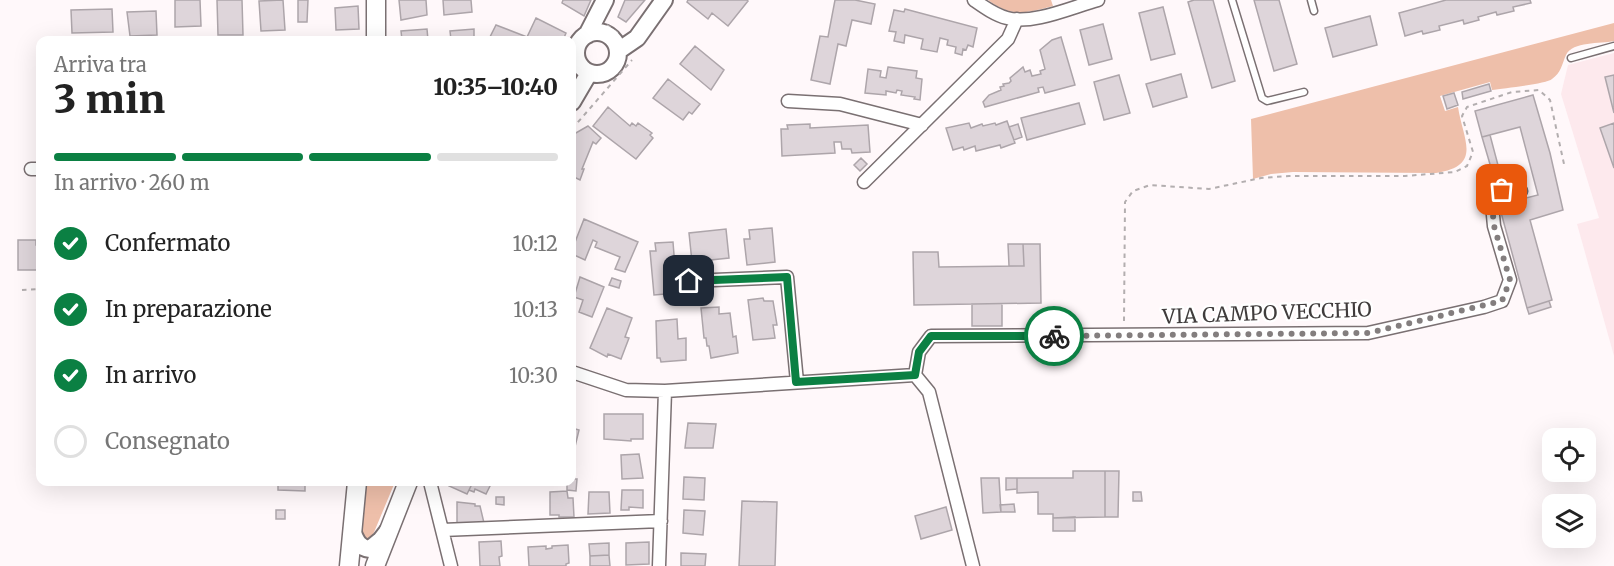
<!DOCTYPE html>
<html lang="it">
<head>
<meta charset="utf-8">
<style>
	body { margin:0; font-family:Merriweather,serif; background:#f6f6f6; color:#222; height:100vh; display:flex; flex-direction:column; font-size:22px; white-space:nowrap }
	* { box-sizing:border-box; margin:0 }
	p { font-size:20px; color:#767676 }
	.icon { flex:none; width:33px; height:33px; fill:none; stroke:currentColor; stroke-width:2; stroke-linecap:round; stroke-linejoin:round }
	.map { position:relative; flex:1; overflow:hidden }
	.side { position:absolute; left:36px; top:36px; width:540px; height:450px; display:flex; flex-direction:column; background:#fff; border-radius:12px; box-shadow:0 6px 24px #0002 }
	.side>* { flex:none }
	.controls { position:absolute; left:1542px; top:428px; display:grid; gap:12px }
	.controls a { display:grid; place-items:center; width:54px; height:54px; border-radius:12px; background:#fff; box-shadow:0 6px 24px #0002; font-size:30px }
	.pin { position:absolute; display:grid; place-items:center; width:51px; height:51px; color:#fff; margin:-26px; border-radius:12px; box-shadow:0 3px 9px #0006 }
	.courier { position:absolute; display:grid; place-items:center; width:60px; height:60px; margin:-30px; border:4px solid #0b8043; border-radius:50%; background:#fff; color:#222; box-shadow:0 2px 8px #0007 }
	.overview em { font-style:normal; font-weight:800 }
	.overview div { display:flex; flex-direction:column-reverse }
	.overview { display:flex; align-items:center; justify-content:space-between; height:102px; padding:0 18px }
	h1 { font-size:39px; font-weight:800; line-height:45px }
	.bar { display:grid; grid-template-columns:repeat(4,1fr); gap:9px 6px; align-content:center; height:72px; padding:0 18px }
	.bar i { height:8px; border-radius:4px; background:#e0e0e0 }
	.bar .on { background:#0b8043 }
	.bar p { grid-column:span 4 }
	ol { padding:0 18px; list-style:none }
	li { display:flex; align-items:center; gap:18px; height:66px }
	li p { margin-inline-start:auto }
	li .icon { padding:6px; border-radius:50%; background:#0b8043; color:#fff; stroke-width:4 }
	li:last-child { color:#767676 }
	li i { width:33px; height:33px; border:3px solid #e0e0e0; border-radius:50% }
	.map>svg:first-child { display:block }
	.built { fill:#fde9ed }
	.green { fill:#eebfaa }
	.building { fill:#ded5da; stroke:#ada5aa; stroke-width:1.5 }
	.lines { fill:none; stroke-linecap:round; stroke-linejoin:round }
	.lane-casing { stroke:#7a7072; stroke-width:9 }
	.street-casing { stroke:#7a7072; stroke-width:15 }
	.secondary-casing { stroke:#7a7072; stroke-width:20 }
	.primary-casing { stroke:#7a7072; stroke-width:21 }
	.path { stroke:#b3aeaf; stroke-width:2; stroke-dasharray:4.5 4.5; stroke-linecap:butt }
	.lane { stroke:#fff; stroke-width:6 }
	.street { stroke:#fff; stroke-width:12 }
	.secondary { stroke:#fff; stroke-width:16 }
	.primary { stroke:#fff; stroke-width:18 }
	.done { stroke:#837e7e; stroke-width:6; stroke-dasharray:0 10.8 }
	.route { stroke:#0b8043; stroke-width:8 }
	.labels { text-anchor:middle; stroke-width:4.5; stroke-linejoin:round; paint-order:stroke }
	.street-label { font-size:20px; fill:#403c3c; stroke:#fff }
</style>
</head>
<body>
<div class="map">
<svg width="1614" height="566" viewBox="0 0 1614 566">
	<rect width="100%" height="100%" fill="#fff8fa"/>
	<path class="built" d="M1614 53V356L1577 224 1599 218 1561 94 1568 65Z"/>
	<path class="green" d="M988 0H1051L1053 6C1026 13 1012 18 988 0Z
		M1614 23V41C1600 44 1573 41 1566 55 1562 64 1561 73 1552 79 1547 84 1504 88 1492 90L1490 82 1440 96 1445 111 1458 107C1463 140 1483 166 1436 173L1293 172 1271 174 1253 179 1251 119Z
		M366 482H395L372 537 367 540 361 536Z"/>
	<path class="building" d="M175 0H200L201 26 175 27Z
		M217 0H242L243 35H218Z
		M283 0 285 30 261 31 259 1Z
		M298 0H308L307 22H298Z
		M399 0H426L427 15 401 20Z
		M443 0H471L472 12 444 15Z
		M563 0H591L584 16 562 3Z
		M625 0H645L626 22 618 17Z
		M688 0H747L748 1 728 26 712 13 708 19 687 2Z
		M835 0H855L875 4 871 24 852 20 846 46 838 44 830 84 811 80 820 36 828 37Z
		M1194 0H1213L1235 81 1212 88 1188 2Z
		M1254 0H1279L1297 64 1274 71Z
		M1446 0H1530L1531 3 1513 7 1514 11 1497 15 1496 12 1478 17 1479 20 1464 24 1463 20 1439 26 1440 30 1423 34 1422 31 1405 36 1399 13Z
		M358 6 359 29 336 30 335 8Z
		M1163 7 1175 54 1151 60 1139 13Z
		M112 9 113 32 72 33 71 10Z
		M905 9 977 28 973 47 968 45 966 50 963 49 962 55 955 53 956 47 947 45 948 40 940 38 937 52 921 49 923 39 905 35 904 43 894 41 896 32 889 31 894 10 904 12Z
		M156 11 157 35 130 36 127 12Z
		M1370 16 1377 45 1333 57 1325 28Z
		M536 18 566 33 563 40H496L490 37 496 25 527 37Z
		M1103 24 1112 59 1089 65 1080 30Z
		M427 29 428 40H402L401 31Z
		M474 29V40H451L450 31Z
		M1061 37 1075 85 1045 93 1043 87 1038 88 1039 92 985 107 983 102 989 95 1001 90 1000 87 1004 86 1003 84 1009 83 1011 81 1010 78 1023 67 1025 72 1030 70 1032 76 1041 74 1040 71 1045 69 1040 50 1052 40Z
		M695 46 724 70 711 90 680 64Z
		M888 67 917 71 916 78 922 79 920 100 914 99 915 97 901 95 902 91 897 90 896 93 886 91V95L865 93 868 69 881 71 880 77 886 78Z
		M1181 74 1187 97 1153 107 1146 84Z
		M1119 75 1130 113 1104 120 1094 82Z
		M1614 75V113L1605 77Z
		M668 79 700 104 692 114 689 112 683 120 653 98Z
		M1489 84 1491 91 1463 99 1462 92Z
		M1454 93 1458 105 1447 109 1443 96Z
		M1533 95 1550 153 1563 210 1530 220 1552 300 1527 308 1499 205 1538 195 1520 127 1482 137 1475 111Z
		M1079 103 1085 124 1027 140 1021 118Z
		M608 107 630 126 632 123 636 126 638 123 652 133 650 135 653 138 636 159 593 126Z
		M1007 121 1015 143 1001 148 1000 145 976 151 975 146 964 150 963 147 953 150 946 128 969 123 971 128 982 124 983 126 995 123 996 125Z
		M1614 123V168L1600 128Z
		M810 124V128L868 125 870 152 852 153 851 149H842L841 142H834L835 153 782 156 781 129H788L787 125Z
		M1018 124 1022 137 1014 140 1009 127Z
		M588 126 601 138 596 144 593 142 582 169H584L580 180 572 176V142L574 134Z
		M1490 135 1499 169 1492 171 1482 137Z
		M861 158 867 164 860 171 854 165Z
		M1505 174V182L1490 184V175Z
		M584 219 638 242 625 272 615 269 620 257 595 247 597 242 593 240 585 260 572 254V250Z
		M772 228 775 262 747 265 744 239H750L749 230Z
		M726 229 729 258 692 262 689 233Z
		M18 240H36V245H40V270H18Z
		M673 242 677 293 654 295 650 251H656L655 243Z
		M1008 244H1023L1024 266H1009Z
		M1023 244H1040L1041 303 914 305 913 252H938L939 267 1024 266Z
		M580 277 604 287 592 317 579 312 583 300 574 297Z
		M612 278 621 281 619 288 609 285Z
		M763 298 764 301H773L777 325H773L775 338 753 340 748 300Z
		M1549 301 1551 307 1529 314 1527 308Z
		M972 304H1002V326H972Z
		M719 307V314L730 313 733 337 736 336 738 353 711 358 709 346H707L706 338H704L701 308Z
		M607 308 632 318 625 337 629 338 621 359 608 354 607 357 590 348Z
		M677 319 678 339 686 338V360L661 362 660 358H657L656 321Z
		M604 414H643V439H631V441L604 439Z
		M688 423 716 424 713 448H685Z
		M572 428 579 430 572 459Z
		M639 454 643 478 622 479 621 455Z
		M1073 471H1105V517L1053 518V514H1038V492L1017 493V478H1073Z
		M1105 471H1119L1118 517H1105Z
		M684 477 705 478 704 500 683 499Z
		M981 478H999L1001 512 983 513Z
		M1006 478H1017V489L1006 490Z
		M572 479H577L576 491 567 490V482H572Z
		M278 482H305V491L278 490Z
		M451 482H473L467 494 449 486Z
		M473 482H492L486 494 475 489 474 492 469 490Z
		M622 490H643V508L629 507V510H621Z
		M567 491 568 498H573L574 517H559V515H550V492Z
		M589 492H609L610 513 588 514Z
		M1133 492H1141L1142 501H1133Z
		M496 497H504V505L496 504Z
		M742 501 777 502 775 566H739Z
		M457 502 475 504V506H480L484 523H457Z
		M1014 504 1015 512H1001L1000 505Z
		M946 507 952 530 921 539 915 516Z
		M276 510H285V519H276Z
		M684 510 705 511 703 535 683 533Z
		M1075 517V531H1053V518Z
		M501 541 502 556 499 557 500 566H480L479 542Z
		M649 542V564L626 565V543Z
		M609 543V555L590 556 589 544Z
		M568 545 569 563 566 564V566H529L528 547 546 546V549L552 548V546Z
		M681 553 706 554 705 566H681Z
		M609 555 610 566H590V556Z"/>
	<g class="lines">
		<defs>
			<path id="lane" d="M1232 0 1262 98 1267 101 1304 92
				M1311 0 1314 11
				M1571 58 1614 46"/>
			<path id="street" d="M974 0C984 7 995 15 1007 18 1033 25 1072 7 1098 0
				M788 101 840 104 922 125
				M31 169H40
				M864 182 1008 39 1017 19
				M689 281 787 277 797 382
				M572 372 626 390 665 391 915 375 929 392 973 566
				M915 375 919 352 931 336 1368 333 1484 307 1502 301 1510 280 1494 226 1491 194 1502 190 1521 191
				M430 482 451 566
				M442 530 661 521
				M659 566 665 391"/>
			<path id="secondary" d="M576 53a21 21 0 1 1 42 0a21 21 0 1 1-42 0Z
				M587 35 605 0
				M618 51 637 38 664 0
				M572 102 589 73
				M352 531C356 541 359 548 370 549L381 540 388 531"/>
			<path id="primary" d="M376 0V40
				M349 566 357 482
				M375 566 408 482"/>
		</defs>
		<use href="#lane" class="lane-casing"/>
		<use href="#street" class="street-casing"/>
		<use href="#secondary" class="secondary-casing"/>
		<use href="#primary" class="primary-casing"/>
		<path class="path" d="M607 25 619 34
			M572 129 632 60
			M22 290 40 289
			M1124 321 1125 202 1133 191 1150 185 1209 189 1261 178 1289 176H1405L1455 172 1467 166 1473 152 1462 116 1467 107 1512 92 1539 90 1550 100 1564 164"/>
		<use href="#lane" class="lane"/>
		<use href="#street" class="street"/>
		<use href="#secondary" class="secondary"/>
		<use href="#primary" class="primary"/>
	</g>
	<g class="lines">
		<path class="done" d="M1054 336 1368 333 1502 301 1510 280 1494 226 1491 194 1502 190"/>
		<path class="route" d="M689 281 787 277 796 382 915 375 919 352 931 336H1054"/>
	</g>
	<g class="labels">
		<g class="street-label">
			<text transform="translate(1267 313) rotate(-2)" y="7">VIA CAMPO VECCHIO</text>
		</g>
	</g>
</svg>
<div class="controls">
<a><svg class="icon" aria-label="locate" viewBox="0 0 24 24"><circle cx="12" cy="12" r="6"/><path d="M12 2v4M12 18v4M2 12h4M18 12h4"/></svg></a>
<a><svg class="icon" aria-label="layers" viewBox="0 0 24 24"><path d="M12 4l9 5-9 5-9-5zM3 14l9 5 9-5"/></svg></a>
</div>
<div class="pin" style="left:1502px;top:190px;background:#ea580c"><svg class="icon" aria-label="bag" viewBox="0 0 24 24"><path d="M5 8h14l-1 12H6zM9 8a3 3 0 0 1 6 0"/></svg></div>
<div class="pin" style="left:689px;top:281px;background:#1f2937"><svg class="icon" aria-label="home" viewBox="0 0 24 24"><path d="M3 11l9-7 9 7M6 9v11h12V9"/></svg></div>
<div class="courier" style="left:1054px;top:336px"><svg class="icon" aria-label="bike" viewBox="0 0 24 24"><circle cx="6" cy="16" r="4"/><circle cx="18" cy="16" r="4"/><path d="M6 16l4-8h5l3 8M10 8l3 8H6M13 5h3"/></svg></div>
<section class="side">
<div class="overview"><div><h1>3 min</h1><p>Arriva tra</p></div><em>10:35–10:40</em></div>
<div class="bar"><i class="on"></i><i class="on"></i><i class="on"></i><i></i><p>In arrivo · 260 m</p></div>
<ol>
<li><svg class="icon" aria-label="check" viewBox="0 0 24 24"><path d="M5 12l5 5 9-10"/></svg>Confermato<p>10:12</p></li>
<li><svg class="icon" aria-label="check" viewBox="0 0 24 24"><path d="M5 12l5 5 9-10"/></svg>In preparazione<p>10:13</p></li>
<li><svg class="icon" aria-label="check" viewBox="0 0 24 24"><path d="M5 12l5 5 9-10"/></svg>In arrivo<p>10:30</p></li>
<li><i></i>Consegnato</li>
</ol>
</section>
</div>
</body>
</html>
